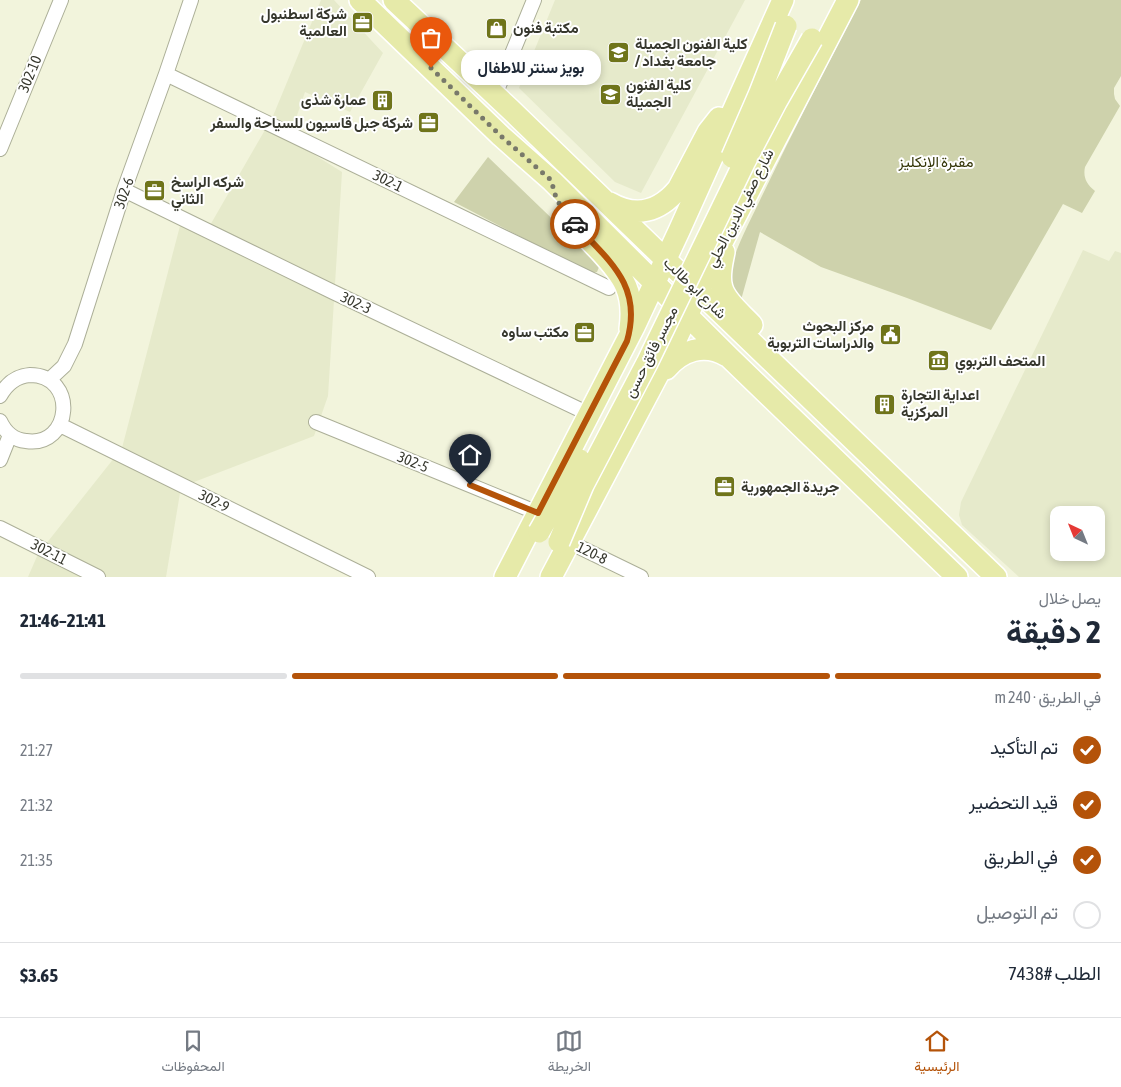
<!DOCTYPE html>
<html lang="ar">
<head>
<meta charset="utf-8">
<style>
	body { margin:0; font-family:"Asap Condensed",Vazirmatn,sans-serif; background:#f2f2f3; color:#1f2937; direction:rtl; height:100vh; display:flex; flex-direction:column; font-size:19px; white-space:nowrap }
	* { box-sizing:border-box; margin:0 }
	p { font-size:16px; color:#747a83 }
	.icon { flex:none; width:28px; height:28px; fill:none; stroke:currentColor; stroke-width:2; stroke-linecap:round; stroke-linejoin:round }
	.map { position:relative; height:577px; overflow:hidden; direction:ltr }
	.side { display:flex; flex-direction:column; background:#fff; flex:1 }
	.side>* { flex:none }
	.needle { width:32px; rotate:317deg }
	.buttons { position:absolute; left:1050px; top:506px; display:grid; gap:10px }
	.buttons a { display:grid; place-items:center; width:55px; height:55px; border-radius:10px; background:#fff; box-shadow:0 2px 8px #0003; font-size:25px }
	.pin { position:absolute; display:grid; place-items:center; width:42px; height:42px; color:#fff; margin:-51px -21px; border-radius:50% 50% 50% 0; rotate:-45deg; box-shadow:0 0 5px #0007 }
	.pin .icon { rotate:45deg }
	.courier { position:absolute; display:grid; place-items:center; width:50px; height:50px; margin:-25px; border:4px solid #b45309; border-radius:50%; background:#fff; color:#222; box-shadow:0 1px 6px #0007 }
	.bubble { position:absolute; height:35px; border-radius:15px; background:#fff; box-shadow:0 2px 8px #0003; font-size:16px; font-weight:700; line-height:35px; text-align:center; direction:rtl }
	.overview em { font-style:normal; font-weight:700 }
	.overview div { display:flex; flex-direction:column-reverse }
	.overview { display:flex; align-items:center; justify-content:space-between; height:85px; padding:0 20px }
	h1 { font-size:32px; font-weight:700; line-height:38px }
	.bar { display:grid; grid-template-columns:repeat(4,1fr); gap:8px 5px; align-content:center; height:60px; padding:0 20px }
	.bar i { height:6px; border-radius:4px; background:#e0e1e3 }
	.bar .active { background:#b45309 }
	.bar p { grid-column:span 4 }
	.line { display:flex; align-items:center; gap:12px; padding:0 20px; border-top:1px solid #e0e1e3 }
	.line div { flex:1 }
	ol { padding:0 20px; list-style:none }
	li { display:flex; align-items:center; gap:15px; height:55px }
	li p { margin-inline-start:auto }
	li .icon { padding:5px; border-radius:50%; background:#b45309; color:#fff; stroke-width:4 }
	li:last-child { color:#747a83 }
	li i { width:28px; height:28px; border:2px solid #e0e1e3; border-radius:50% }
	.tabs { display:flex; justify-content:space-around; align-items:center; height:70px; border-top:1px solid #e0e1e3; background:#fff; font-size:14px; color:#747a83 }
	.tabs a { display:grid; justify-items:center; gap:2px }
	.tabs .active { color:#b45309 }
	.map>svg:first-child { display:block }
	.built { fill:#e6eacb; fill-rule:evenodd }
	.green { fill:#ced2ac }
	.lines { fill:none; stroke-linecap:round; stroke-linejoin:round }
	.street-casing { stroke:#acaf98; stroke-width:16 }
	.primary-casing { stroke:#fff; stroke-width:24 }
	.street { stroke:#fff; stroke-width:14 }
	.primary { stroke:#e6eaa9; stroke-width:21 }
	.primary-bridge-casing { stroke:#fff; stroke-width:24; stroke-linecap:butt }
	.primary-bridge { stroke:#e6eaa9; stroke-width:21 }
	.done { stroke:#78796a; stroke-width:5; stroke-dasharray:0 9 }
	.route { stroke:#b45309; stroke-width:6 }
	.labels { text-anchor:middle; stroke-width:4; stroke-linejoin:round; paint-order:stroke }
	.poi-label { font-size:15px; font-weight:bold; fill:#36372d; stroke:#fff; text-anchor:start }
	.street-label { font-size:15px; fill:#36372d; stroke:#fff }
	.park-label { font-size:15px; fill:#343607; stroke:#fff }
</style>
</head>
<body>
<div class="map">
<svg width="1121" height="577" viewBox="0 0 1121 577">
	<rect width="100%" height="100%" fill="#f2f4dc"/>
	<path class="built" d="M321 0H334L383 53 350 112 305 92 289 139 342 172 328 396 314 436 181 487 166 577H28L38 554 122 448 181 222 205 234 273 116Z
		M555 0H745L641 193 615 182 519 88Z
		M1083 250 1109 261 1115 251 1121 253V577H1019L962 525 959 515 961 502ZM1059 515H1096V552H1059Z"/>
	<path class="green" d="M861 0H1121V76L1114 88V94L1115 99 1120 106 1085 167C1083 177 1086 184 1095 191L1082 213 1063 204 991 330 907 298 821 267 760 232 741 300C735 291 730 282 731 272 733 251 752 218 761 198 793 131 827 66 861 0Z
		M488 157 596 261 599 267 597 272 591 273 586 271 454 202Z"/>
	<g class="lines">
		<defs>
			<path id="street" d="M166 74 609 288
				M495 95 534 0
				M0 149 61 0
				M124 190 333 292 589 414
				M49 380 64 366 75 344 124 190 166 74 191 0
				M0 396C6 385 16 376 30 375 78 375 72 448 26 441 14 440 5 432 0 421
				M316 422 538 513
				M60 425 368 577
				M0 460 10 435
				M0 528 98 577
				M569 542 641 577"/>
			<path id="primary" d="M360 0 501 136 552 181 730 358 957 577
				M394 0 510 109 666 260 996 577
				M610 203C636 218 659 212 678 189L708 132 719 118
				M568 216C579 228 589 240 600 251 624 277 635 293 630 329
				M724 252C722 263 718 276 722 288 726 302 742 314 752 325
				M666 369C681 351 704 342 727 356
				M505 577 634 327 679 231 783 0
				M551 577 672 348 716 254 848 0"/>
		</defs>
		<use href="#street" class="street-casing"/>
		<use href="#primary" class="primary-casing"/>
		<use href="#street" class="street"/>
		<use href="#primary" class="primary"/>
		<defs>
			<path id="primary-bridge" d="M732 157 759 95 786 26
				M539 532 580 460
				M559 542 583 485 647 363 745 161 776 102 812 39"/>
		</defs>
		<use href="#primary-bridge" class="primary-bridge-casing"/>
		<use href="#primary-bridge" class="primary-bridge"/>
	</g>
	<g class="lines">
		<path class="done" d="M431 68 501 136 552 181C554 199 563 211 575 224"/>
		<path class="route" d="M470 485 538 513 627 341C643 285 609 261 575 224"/>
	</g>
	<defs>
		<symbol id="office-square" viewBox="-11 -11 22 22"><rect x="-9" y="-9" width="18" height="18" rx="4" fill="#6f741a" stroke="#fff"/><path d="M-6-3h4V-5.5h4V-3h4V5H-6ZM-1-4.5V-3h2v-1.5ZM-6 0V1H6V0Z" fill="#fff"/></symbol>
		<symbol id="shop-square" viewBox="-11 -11 22 22"><rect x="-9" y="-9" width="18" height="18" rx="4" fill="#6f741a" stroke="#fff"/><path d="M-5-2.5h2.3a2.7 3.5 0 0 1 5.4 0H5L5.5 6h-11ZM-1.5-2.5h3a1.5 2.3 0 0 0-3 0Z" fill="#fff"/></symbol>
		<symbol id="university-square" viewBox="-11 -11 22 22"><rect x="-9" y="-9" width="18" height="18" rx="4" fill="#6f741a" stroke="#fff"/><path d="M0-5L7-2L0 1L-7-2ZM-4 1L0 2.5L4 1V4Q0 6-4 4Z" fill="#fff"/></symbol>
		<symbol id="building-square" viewBox="-11 -11 22 22"><rect x="-9" y="-9" width="18" height="18" rx="4" fill="#6f741a" stroke="#fff"/><path d="M-4-6H4V6H1V3H-1V6H-4ZM-2.5-4.3h1.7v1.8h-1.7ZM.8-4.3h1.7v1.8H.8ZM-2.5-1h1.7V.8h-1.7ZM.8-1h1.7V.8H.8Z" fill="#fff"/></symbol>
		<symbol id="civic-square" viewBox="-11 -11 22 22"><rect x="-9" y="-9" width="18" height="18" rx="4" fill="#6f741a" stroke="#fff"/><path d="M-.6-6.5H3V-4.5H.6V-3L4-1V1h2V6H-6V1h2V-1L-.6-3ZM-1.2 2.5V6h2.4V2.5Z" fill="#fff"/></symbol>
		<symbol id="museum-square" viewBox="-11 -11 22 22"><rect x="-9" y="-9" width="18" height="18" rx="4" fill="#6f741a" stroke="#fff"/><path d="M0-6L6-3V-2H-6V-3ZM-5-1h2V3h-2ZM-1-1h2V3h-2ZM3-1h2V3H3ZM-6 4H6V6H-6Z" fill="#fff"/></symbol>
	</defs>
	<g fill-rule="evenodd">
		<use href="#office-square" x="350" y="10" width="25" height="25"/>
		<use href="#shop-square" x="484" y="16" width="25" height="25"/>
		<use href="#university-square" x="606" y="40" width="25" height="25"/>
		<use href="#university-square" x="598" y="82" width="25" height="25"/>
		<use href="#building-square" x="370" y="88" width="25" height="25"/>
		<use href="#office-square" x="416" y="110" width="25" height="25"/>
		<use href="#office-square" x="142" y="178" width="25" height="25"/>
		<use href="#office-square" x="572" y="320" width="25" height="25"/>
		<use href="#civic-square" x="878" y="322" width="25" height="25"/>
		<use href="#museum-square" x="926" y="348" width="25" height="25"/>
		<use href="#building-square" x="872" y="392" width="25" height="25"/>
		<use href="#office-square" x="712" y="474" width="25" height="25"/>
	</g>
	<g class="labels">
		<g class="poi-label">
			<text x="347" y="19" text-anchor="end">شركة اسطنبول<tspan x="347" dy="17">العالمية</tspan></text>
			<text x="513" y="33">مكتبة فنون</text>
			<text x="635" y="49">كلية الفنون الجميلة<tspan x="635" dy="17">/ جامعة بغداد</tspan></text>
			<text x="626" y="90">كلية الفنون<tspan x="626" dy="17">الجميلة</tspan></text>
			<text x="366" y="105" text-anchor="end">عمارة شذى</text>
			<text x="413" y="128" text-anchor="end">شركة جبل قاسيون للسياحة والسفر</text>
			<text x="171" y="187">شركه الراسخ<tspan x="171" dy="17">الثاني</tspan></text>
			<text x="874" y="331" text-anchor="end">مركز البحوث<tspan x="874" dy="17">والدراسات التربوية</tspan></text>
			<text x="569" y="337" text-anchor="end">مكتب ساوه</text>
			<text x="955" y="366">المتحف التربوي</text>
			<text x="901" y="400">اعداية التجارة<tspan x="901" dy="17">المركزية</tspan></text>
			<text x="741" y="492">جريدة الجمهورية</text>
		</g>
		<g class="street-label">
			<text transform="translate(30 74) rotate(-68)" y="5">302-10</text>
			<text transform="translate(388 181) rotate(26)" y="5">302-1</text>
			<text transform="translate(124 193) rotate(-71)" y="5">302-6</text>
			<text transform="translate(740 208) rotate(-63)" y="5">شارع صفي الدين الحلي</text>
			<text transform="translate(695 288) rotate(44)" y="5">شارع ابو طالب</text>
			<text transform="translate(356 303) rotate(25)" y="5">302-3</text>
			<text transform="translate(651 352) rotate(-63)" y="5">مجسر فائق حسن</text>
			<text transform="translate(413 462) rotate(22)" y="5">302-5</text>
			<text transform="translate(214 501) rotate(26)" y="5">302-9</text>
			<text transform="translate(49 552) rotate(27)" y="5">302-11</text>
			<text transform="translate(592 553) rotate(26)" y="5">120-8</text>
		</g>
		<g class="park-label">
			<text x="936" y="167">مقبرة الإنكليز</text>
		</g>
	</g>
</svg>
<div class="buttons">
<a><svg class="needle" viewBox="-14 -14 28 28"><path d="M0-13l5 13h-10z" fill="#e53935"/><path d="M0 13l5-13h-10z" fill="#747a83"/></svg></a>
</div>
<div class="pin" style="left:431px;top:68px;background:#ea580c"><svg class="icon" aria-label="bag" viewBox="0 0 24 24"><path d="M5 8h14l-1 12H6zM9 8a3 3 0 0 1 6 0"/></svg></div>
<div class="pin" style="left:470px;top:485px;background:#1f2937"><svg class="icon" aria-label="home" viewBox="0 0 24 24"><path d="M3 11l9-7 9 7M6 9v11h12V9"/></svg></div>
<div class="courier" style="left:575px;top:224px"><svg class="icon" aria-label="car" viewBox="0 0 24 24"><path d="M5 17H2v-5l4-1 3-4h7l3 4 3 1v5h-3M9 17h6M6 11h13"/><circle cx="7" cy="17" r="2"/><circle cx="17" cy="17" r="2"/></svg></div>
<div class="bubble" style="left:461px;top:50px;width:140px">بويز سنتر للاطفال</div>
</div>
<section class="side">
<div class="overview"><div><h1>2 دقيقة</h1><p>يصل خلال</p></div><em>21:41–21:46</em></div>
<div class="bar"><i class="active"></i><i class="active"></i><i class="active"></i><i></i><p>في الطريق · 240 m</p></div>
<ol>
<li><svg class="icon" aria-label="check" viewBox="0 0 24 24"><path d="M5 12l5 5 9-10"/></svg>تم التأكيد<p>21:27</p></li>
<li><svg class="icon" aria-label="check" viewBox="0 0 24 24"><path d="M5 12l5 5 9-10"/></svg>قيد التحضير<p>21:32</p></li>
<li><svg class="icon" aria-label="check" viewBox="0 0 24 24"><path d="M5 12l5 5 9-10"/></svg>في الطريق<p>21:35</p></li>
<li><i></i>تم التوصيل</li>
</ol>
<div class="line" style="height:65px"><div>الطلب #7438</div><b>$3.65</b></div>
</section>
<nav class="tabs">
<a class="active"><svg class="icon" aria-label="home" viewBox="0 0 24 24"><path d="M3 11l9-7 9 7M6 9v11h12V9"/></svg>الرئيسية</a>
<a><svg class="icon" aria-label="map" viewBox="0 0 24 24"><path d="M3 6l6-2 6 2 6-2v14l-6 2-6-2-6 2zM9 4v14M15 6v14"/></svg>الخريطة</a>
<a><svg class="icon" aria-label="saved" viewBox="0 0 24 24"><path d="M7 4h10v16l-5-4-5 4z"/></svg>المحفوظات</a>
</nav>
</body>
</html>
